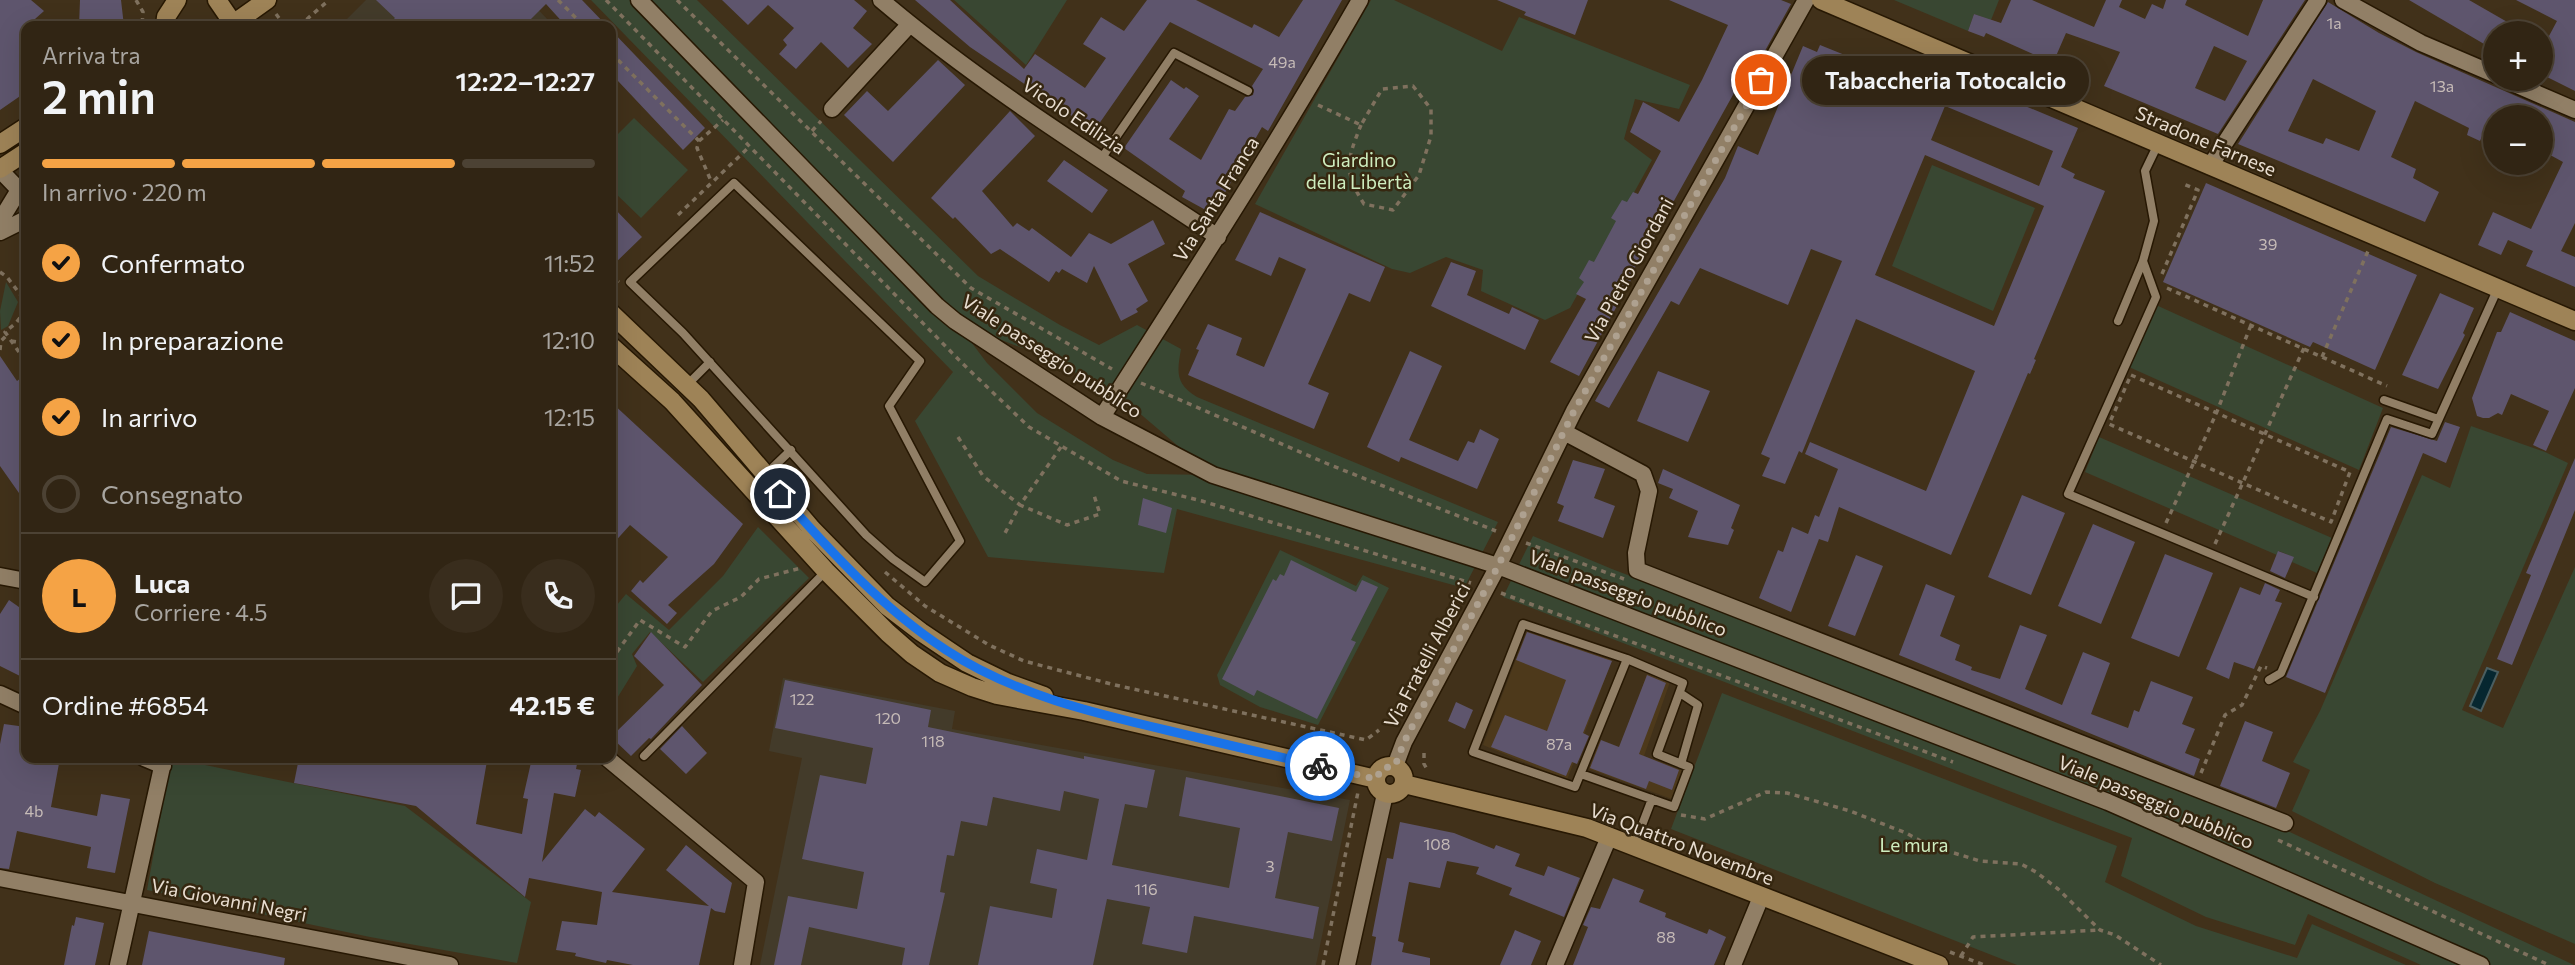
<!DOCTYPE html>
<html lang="it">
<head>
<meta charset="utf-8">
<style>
	body { margin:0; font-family:Commissioner,sans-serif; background:#392d1d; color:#f1f3f6; height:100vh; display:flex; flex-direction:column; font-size:26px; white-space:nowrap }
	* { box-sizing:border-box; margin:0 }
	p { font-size:23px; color:#a8a5a0 }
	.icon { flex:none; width:38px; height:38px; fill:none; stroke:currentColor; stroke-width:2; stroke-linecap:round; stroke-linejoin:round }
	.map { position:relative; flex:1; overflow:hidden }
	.side { position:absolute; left:21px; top:21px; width:595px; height:742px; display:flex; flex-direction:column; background:#312514; border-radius:14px; box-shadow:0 7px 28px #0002,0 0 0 2px #4c4234 }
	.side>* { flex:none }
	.buttons { position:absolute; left:2483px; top:21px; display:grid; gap:14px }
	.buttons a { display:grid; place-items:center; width:70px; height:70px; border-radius:50%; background:#312514; box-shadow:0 7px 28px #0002,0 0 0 2px #4c4234; font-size:35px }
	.pin { position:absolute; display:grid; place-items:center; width:60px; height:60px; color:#fff; margin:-30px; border:4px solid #fff; border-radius:50%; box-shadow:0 2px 7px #0007 }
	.courier { position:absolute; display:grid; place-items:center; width:70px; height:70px; margin:-35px; border:5px solid #1a73e8; border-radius:50%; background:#fff; color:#222; box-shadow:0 2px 9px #0007 }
	.bubble { position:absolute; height:49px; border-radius:24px; background:#312514; box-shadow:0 7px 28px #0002,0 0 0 2px #4c4234; font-size:23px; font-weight:600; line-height:49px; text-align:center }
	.head em { font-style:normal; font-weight:600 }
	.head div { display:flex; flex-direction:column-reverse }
	.head { display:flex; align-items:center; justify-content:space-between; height:119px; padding:0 21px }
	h1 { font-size:46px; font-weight:600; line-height:52px }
	.bar { display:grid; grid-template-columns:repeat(4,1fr); gap:10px 7px; align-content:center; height:84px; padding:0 21px }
	.bar i { height:9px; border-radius:5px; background:#4c4234 }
	.bar .active { background:#f5a345 }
	.bar p { grid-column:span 4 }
	.line { display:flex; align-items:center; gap:18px; padding:0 21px; border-top:2px solid #4c4234 }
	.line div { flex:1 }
	.round { display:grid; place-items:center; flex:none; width:74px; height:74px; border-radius:37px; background:#392d1d }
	ol { padding:0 21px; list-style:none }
	li { display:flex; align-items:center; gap:21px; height:77px }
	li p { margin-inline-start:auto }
	li .icon { padding:7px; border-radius:50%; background:#f5a345; color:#111; stroke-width:4 }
	li:last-child { color:#a8a5a0 }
	li i { width:38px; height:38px; border:4px solid #4c4234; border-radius:50% }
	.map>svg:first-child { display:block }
	.built { fill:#4d391b }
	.education { fill:#433b2a }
	.green { fill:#394732; fill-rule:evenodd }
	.water { fill:#062730; stroke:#4a5e60; stroke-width:2 }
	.building { fill:#5e556d; fill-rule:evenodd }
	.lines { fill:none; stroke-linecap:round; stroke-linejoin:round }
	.lane-casing { stroke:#271803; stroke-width:11 }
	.street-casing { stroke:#271803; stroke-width:19 }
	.secondary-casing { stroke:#271803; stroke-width:21 }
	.path { stroke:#7f715e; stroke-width:3.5; stroke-dasharray:5 5; stroke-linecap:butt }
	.lane { stroke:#917f66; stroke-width:8 }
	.street { stroke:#917f66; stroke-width:16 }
	.secondary { stroke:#9e8357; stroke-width:18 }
	.done { stroke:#aea190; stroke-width:7; stroke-dasharray:0 12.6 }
	.route { stroke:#1a73e8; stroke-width:9 }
	.labels { text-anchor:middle; stroke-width:5; stroke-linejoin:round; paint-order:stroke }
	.number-label { font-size:16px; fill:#c6bbb7 }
	.street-label { font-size:19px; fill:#e8ddd0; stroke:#362710 }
	.park-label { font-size:19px; fill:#ceedbf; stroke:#362710 }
</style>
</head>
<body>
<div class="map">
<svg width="2575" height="965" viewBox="0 0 2575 965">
	<rect width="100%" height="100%" fill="#41311a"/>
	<path class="built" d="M1528 628 1612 660 1567 780 1483 745Z
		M1647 674 1670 682 1644 756 1682 770 1672 799 1589 769 1599 741 1621 748Z"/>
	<path class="education" d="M366 0H529L549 21 544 26H340Z
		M783 678 955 711 952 729 1350 800 1316 965H760L802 758 769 751Z"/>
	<path class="green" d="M591 0H697L978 276 1060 325 1099 345 1137 325 1181 349C1177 372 1175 384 1197 397L1498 522 1464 588 1177 509 1164 573 988 557 915 421 953 372ZM956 322 1045 357 1117 394 1212 475 1147 474 1113 460 1037 413 987 363Z
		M954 0H1067L1026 65Z
		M1371 0H1394L1502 51 1519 17 1690 85 1679 109 1635 99 1624 139 1652 160 1570 308 1545 320 1481 291 1483 270 1446 257 1410 273 1392 269 1255 204Z
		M1894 0H1999L1991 20 1974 14 1968 31Z
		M634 118 688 170 641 218 611 189V141Z
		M1932 165 2035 208 1993 311 1892 266Z
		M6 282 18 302 8 326 1 330 0 311Z
		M2156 305 2383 408 2359 470 2129 367Z
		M2471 426 2545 452 2568 463 2462 710 2503 728 2575 567V944L2435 883 2292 811 2310 770 2293 762 2320 711 2422 475 2450 488Z
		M2099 437 2332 538 2317 573 2292 562 2293 557 2279 551 2277 555 2085 472Z
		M758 527 809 578 703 682 650 632 632 654 637 666 611 708V612L626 594 669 630 723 576Z
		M1533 536 1612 569 1922 688 2189 785 2574 965H2421L2308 914 2295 945 2206 917 2121 876 2132 838 1503 597Z
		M1280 550 1356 586 1363 575 1389 588 1318 725 1260 707 1220 685 1217 675Z
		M1722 693 2117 846 2105 882 2196 926 2297 958 2312 924 2406 965H2017L1671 829Z
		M171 758 405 806 531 902 517 963 370 937 147 890Z"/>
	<path class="water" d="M2487 668 2498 672 2481 711 2470 706Z"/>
	<path class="building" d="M0 0H31L44 11 35 19V26H26V92L0 110Z
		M80 0H121L124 26H79Z
		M376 0H582L607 26H566L546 4 524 26H386L395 18Z
		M722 0H854L867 11 853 28 872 44 848 68 821 42 796 69 779 54 787 45 783 40 794 28 768 5 748 25Z
		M915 0H950L1024 69 1035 54 1085 88 1106 58 1083 44 1101 17 1124 31 1147 0H1196L1252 28 1254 24 1279 37 1303 0H1342L1268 131 1262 127 1213 214 1182 197 1185 191 1124 148 1171 80 1184 89 1186 87 1199 96 1169 139 1201 160 1229 109 1235 111 1245 97 1253 95 1254 90 1252 86 1263 69 1170 22 1094 131 970 47Z
		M1497 0H1588L1575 35 1524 15 1526 12Z
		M1669 0H1781L1791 4 1741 94 1734 93 1651 242 1649 241 1629 279 1631 280 1579 376 1550 362 1586 299 1576 294 1584 282 1579 278 1589 260 1594 262 1616 221 1611 218 1622 200 1627 202 1633 192 1638 194 1661 151 1630 132 1643 102 1679 122 1702 80 1728 25Z
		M2011 0H2032L2094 27 2106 0H2122L2119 7 2145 19 2152 4 2163 9 2166 0H2187L2185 5 2248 36 2263 0H2305L2218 134 2104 86 2120 52 2066 33 2053 63 1986 33 1984 37 1968 31 1974 14 2001 23ZM2214 46 2247 61 2225 101 2195 88Z
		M2409 0H2469L2509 23 2504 33H2496V51Z
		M2516 0H2575V91L2541 74V51L2557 21Z
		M2328 2 2379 33 2416 52 2575 122V223L2561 251 2575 257V287L2526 266 2533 251 2508 240 2501 255 2478 245 2493 212 2531 229 2563 162 2541 150V117H2517L2506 112 2504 117H2496V127L2487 124 2480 141 2467 135 2469 128 2415 101 2391 157 2416 169 2413 178 2439 192 2425 222 2238 144ZM2313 79 2376 111 2359 151 2326 138 2323 144 2288 131Z
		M611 30 705 128 683 150 618 81 611 87Z
		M1820 45 1887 72 1884 78 1918 91 1929 66 2078 128 2061 167 2075 174 2073 178 2105 191 2034 359 2036 360 2030 374 2028 373 1951 555 1839 507 1828 542 1819 539 1791 612 1759 598 1778 550 1783 552 1792 527 1808 534 1815 515 1819 517 1838 469 1805 454 1810 442 1926 491 1975 371 1856 319 1802 453 1799 451 1785 484 1762 476 1770 458 1761 454 1842 261 1811 249 1788 305 1700 268 1679 305 1671 301 1609 408 1595 401 1725 178 1738 146 1758 155 1803 46 1817 52ZM1945 106 2053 151 2039 186 1931 140ZM1925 155 2044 206 1994 326 1875 275Z
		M938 60 965 85 893 162 844 115 867 91 888 111Z
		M1010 111 1035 136 982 191 1013 227 1017 223 1029 231 1032 228 1071 257 1089 233 1111 244 1153 220 1165 244 1128 264 1148 301 1136 309 1138 312 1121 321 1094 266 1087 283 1062 269 1059 273 1056 271 1049 282 1000 249 991 254 955 217 953 219 931 198Z
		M1064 160 1108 190 1092 213 1047 181Z
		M2206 183 2417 275 2375 370 2313 342 2310 347 2163 282Z
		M611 205 642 237 611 267Z
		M1260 212 1385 267 1370 302 1349 293 1308 384 1329 393 1314 429 1188 375 1199 350 1196 349 1208 324 1242 338 1236 355 1264 367 1306 269 1279 257 1271 276 1235 260Z
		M1451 262 1476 271 1467 295 1509 314 1512 307 1539 320 1525 350 1431 306Z
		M2440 293 2474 308 2463 333 2465 335 2438 389 2402 375Z
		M2510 312 2575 341V388L2546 451 2533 445 2549 411 2511 394 2502 415 2498 413 2489 418H2483L2477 416 2472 398 2497 332H2501Z
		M1410 351 1442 366 1409 440 1458 461 1468 441 1474 443 1480 429 1499 439 1477 489 1401 457 1399 462 1367 447Z
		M0 356 17 381 26 374V503L0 466Z
		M1658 371 1710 391 1688 442 1637 421Z
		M611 402 743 524 714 564 668 605 677 613 667 624 631 591 640 580 643 583 668 557 630 525 611 546Z
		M2445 422 2460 427 2446 463 2423 453 2325 693 2286 677 2391 427 2437 441Z
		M2575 458V510L2512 665 2497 659 2531 575 2526 573Z
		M1573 460 1605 469 1594 498 1615 506 1603 538 1558 521 1564 506 1557 503Z
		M1663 469 1740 505 1731 528 1734 530 1728 545 1688 537 1698 511 1669 498 1673 489 1658 483Z
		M2022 495 2065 513 2031 595 1988 577Z
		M1143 498 1172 508 1166 533 1138 525Z
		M2093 524 2135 542 2101 624 2058 606Z
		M2278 551 2294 557 2285 578 2270 571Z
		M2165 554 2213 573 2179 657 2131 638Z
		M1856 555 1883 566 1855 636 1828 626Z
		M1291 560 1356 592 1362 580 1378 587 1351 640 1356 642 1317 719 1257 690 1254 696 1222 679 1273 579 1276 581 1280 574 1284 576Z
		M2265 583 2280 590 2275 601 2282 603 2254 669 2234 662 2229 679 2206 669 2240 587 2260 595Z
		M1926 584 1955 596 1940 636 1960 645 1955 660 1972 667 1971 670 2000 679 2020 625 2047 635 2025 689 2062 705 2083 652 2110 663 2091 714 2128 728 2134 710 2139 712 2151 681 2193 697 2182 724 2195 729 2185 753 2200 759 2194 776 1899 655Z
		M9 600 26 612V679L0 666V614Z
		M651 632 702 685 651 739 649 738 631 756 611 737 664 685 634 656Z
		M1527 632 1612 661 1583 733 1589 736 1577 764 1572 762 1566 776 1491 747 1505 715 1547 731 1566 680 1516 660Z
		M1647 675 1666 683 1639 754 1679 770 1672 790 1649 781 1646 789 1590 768 1601 740 1619 747Z
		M785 680 931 710 928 727 1084 759V756L1155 770 1147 808 1125 804 1112 865 1229 888 1240 828 1179 816 1186 777 1339 808 1332 841 1288 832 1275 898 1319 907 1313 939 1194 916 1187 953 1142 944 1150 907 1107 899 1093 965H978L990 906 1052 918 1057 889 1030 883 1037 849 1087 860 1099 799 1064 791 1060 811 993 797 987 826 961 821 954 856 947 855 940 892 945 893 929 965H902L905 948 809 927 801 965H774L788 896 857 909 864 872 802 859 820 775 866 784 873 748 775 728Z
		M1456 702 1473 710 1465 729 1448 721Z
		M2245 721 2273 732 2262 761 2290 773 2276 808 2220 786Z
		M4 724 26 727V758H60L51 807 97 816 101 794 130 799 115 873 87 868 91 847 17 831 9 869 0 868V744Z
		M682 726 707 753 686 774 660 749Z
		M299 758H485L484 761H487L476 824 522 834 528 799 523 798 532 758H568L567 762 577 764 576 769 581 770 575 797 554 793 542 862 585 809 595 817 599 812 645 849 612 892 709 906 666 870 686 845 732 883 725 913 715 911 711 908 699 965H633L607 960 606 963 575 956 576 953 556 950 562 921 597 925 602 892 529 878 525 897 416 806 294 783Z
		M1400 822 1454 833 1494 849 1496 845 1520 854 1515 866 1544 876 1548 866 1580 878 1564 917 1509 895 1512 888 1476 874 1479 867 1447 861 1440 888 1409 882 1398 941 1404 943 1402 952 1430 958V965H1371L1376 937 1372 936 1387 858 1393 859Z
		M1613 878 1644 890 1639 902 1666 913 1665 917 1707 934 1709 929 1726 937 1714 965H1573L1588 927 1583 925 1591 907 1600 909Z
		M76 917 104 923 95 965H64L72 925 74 926Z
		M1515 930 1541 941 1531 965H1500Z
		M149 931 285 958 284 965H142Z"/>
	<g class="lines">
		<defs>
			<path id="lane" d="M1101 159 1174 53 1248 91
				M734 183 920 361 889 406 960 541 925 582 893 559 866 535 683 333 630 282Z
				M2143 261 2156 297 2068 494 2314 597
				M2118 321 2143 261 2154 221 2145 171 2158 144
				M687 385 710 362
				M2384 400 2438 419
				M765 475 791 450
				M2269 680 2281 673 2387 419 2432 434 2498 288
				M1680 693 1698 705 1681 764
				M644 756 826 571
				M1581 774 1674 807 1689 767 1657 754 1683 683 1627 659 1575 787 1473 752 1523 624 1627 659
				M1634 846 1652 799"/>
			<path id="street" d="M639 0 937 306 955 321 1102 417 1213 475 1498 566 2108 802 2481 965
				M881 0C986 89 1104 161 1218 237
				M2343 0 2421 43 2496 75
				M2503 79 2575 110
				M832 109 910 24
				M2210 166 2318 0
				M0 170 26 197
				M0 221 19 190
				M0 232 26 219
				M1102 417C1190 279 1279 142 1360 0
				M1564 432 1643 474 1649 491 1636 553 1637 570 2285 823
				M0 576 26 581
				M0 694 26 706
				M144 758 163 766
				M607 758 756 882 742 965
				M1395 766 1404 742 1498 566 1574 411 1806 0
				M0 878 450 965
				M118 965 164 758
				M1347 965 1385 794
				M1555 965 1609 837
				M1733 965 1761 897"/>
			<path id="secondary" d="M217 0 228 16 229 26
				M1821 0 2575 321
				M165 26 166 17 177 0
				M230 26 267 0
				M0 144 26 127
				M0 169 26 152
				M611 313 701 399 812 529 887 606 921 632 967 663 1008 683 1044 696
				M611 346 672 401 826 571 888 633 912 654 940 673 972 687 997 695 1084 711 1376 779
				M1376 780a14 14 0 1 1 28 0a14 14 0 1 1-28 0Z
				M1404 784 1587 828 1939 965"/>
		</defs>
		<use href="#lane" class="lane-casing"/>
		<use href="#street" class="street-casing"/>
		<use href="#secondary" class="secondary-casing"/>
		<path class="path" d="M136 0 143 12 142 26
			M558 0 584 26
			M606 0 962 363 1029 427 1121 481 1202 501 1471 583
			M677 0 971 288 1112 369
			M276 14 285 26
			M299 26 329 0
			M611 53 699 141 697 148 711 181
			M1318 105 1361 125 1382 89 1413 86 1431 109V136L1419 175 1393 210 1364 204C1343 171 1347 160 1361 125
			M812 131 821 121
			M699 141 723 120
			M678 215 749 147
			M0 272 7 277 26 302
			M2162 274 2198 190 2181 183
			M611 275 619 282
			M2167 288 2387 386
			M26 310 16 323 5 332 26 362
			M11 341 26 343
			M0 350 1 341 7 335
			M2322 357 2368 251
			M2131 375 2350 472 2331 522 2109 424Z
			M1141 383 1328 464 1496 531
			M958 437 983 476 1020 505 1004 535
			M1061 447 1020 505 1067 525 1100 514 1093 492
			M2166 523 2216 414 2251 325
			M1526 543 1624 579
			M2215 544 2304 348
			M885 572 925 606 989 645 1024 661 1115 685 1366 740 1379 730
			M1501 593 1953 762
			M611 660 640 620 685 647 712 611 741 597 759 579 801 568
			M1424 753V764L1428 771
			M2201 773 2225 715 2242 705 2261 666 2267 668
			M1681 815 1705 819 1766 792 1787 793 1850 811 1906 833 1928 845 1980 861 2021 864 2036 872 2058 889 2100 930 2115 935 2161 965
			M2278 840 2549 965
			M1950 952 1984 965
			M1961 956 1973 937 2100 930
			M1323 965 1358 792"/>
		<use href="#lane" class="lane"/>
		<use href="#street" class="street"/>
		<use href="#secondary" class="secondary"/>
	</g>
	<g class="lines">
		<path class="done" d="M1320 766 1376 779 1382 768 1395 766 1404 742 1498 566 1574 411 1761 80"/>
		<path class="route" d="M780 494C830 551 882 608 946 650 1013 694 1093 713 1170 731 1220 743 1270 755 1320 766"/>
	</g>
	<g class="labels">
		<g class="number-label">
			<text x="2334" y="29">1a</text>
			<text x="1282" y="68">49a</text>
			<text x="2442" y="92">13a</text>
			<text x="2268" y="250">39</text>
			<text x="802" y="705">122</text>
			<text x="888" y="724">120</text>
			<text x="933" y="747">118</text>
			<text x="1559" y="750">87a</text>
			<text x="34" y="817">4b</text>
			<text x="1437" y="850">108</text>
			<text x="1270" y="872">3</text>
			<text x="1146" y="895">116</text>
			<text x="1666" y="943">88</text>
		</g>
		<g class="street-label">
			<text transform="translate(1074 116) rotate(34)" y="7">Vicolo Edilizia</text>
			<text transform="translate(2206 141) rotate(23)" y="7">Stradone Farnese</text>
			<text transform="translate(1216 199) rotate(-58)" y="7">Via Santa Franca</text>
			<text transform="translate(1629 270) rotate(-61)" y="7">Via Pietro Giordani</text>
			<text transform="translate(1052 356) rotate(33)" y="7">Viale passeggio pubblico</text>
			<text transform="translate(1628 593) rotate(21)" y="7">Viale passeggio pubblico</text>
			<text transform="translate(1427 655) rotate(-62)" y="7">Via Fratelli Alberici</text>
			<text transform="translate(2156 802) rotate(23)" y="7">Viale passeggio pubblico</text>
			<text transform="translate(1682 844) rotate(21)" y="7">Via Quattro Novembre</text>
			<text transform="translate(229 900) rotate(11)" y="7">Via Giovanni Negri</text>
		</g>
		<g class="park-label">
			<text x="1359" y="167">Giardino<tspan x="1359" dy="22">della Libertà</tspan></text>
			<text x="1914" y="852">Le mura</text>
		</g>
	</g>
</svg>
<div class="buttons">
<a>+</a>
<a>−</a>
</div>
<div class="pin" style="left:1761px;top:80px;background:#ea580c"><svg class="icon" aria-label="bag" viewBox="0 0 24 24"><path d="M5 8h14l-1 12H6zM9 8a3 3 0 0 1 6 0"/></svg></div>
<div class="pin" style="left:780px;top:494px;background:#1f2937"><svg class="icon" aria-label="home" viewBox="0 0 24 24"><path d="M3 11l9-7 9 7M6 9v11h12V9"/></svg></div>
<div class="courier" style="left:1320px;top:766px"><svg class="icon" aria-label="bike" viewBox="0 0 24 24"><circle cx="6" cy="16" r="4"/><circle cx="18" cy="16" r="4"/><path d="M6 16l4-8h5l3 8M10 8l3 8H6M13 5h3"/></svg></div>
<div class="bubble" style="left:1802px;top:56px;width:287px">Tabaccheria Totocalcio</div>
<section class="side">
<div class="head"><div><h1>2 min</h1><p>Arriva tra</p></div><em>12:22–12:27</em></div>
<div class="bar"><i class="active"></i><i class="active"></i><i class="active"></i><i></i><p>In arrivo · 220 m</p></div>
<ol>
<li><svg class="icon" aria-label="check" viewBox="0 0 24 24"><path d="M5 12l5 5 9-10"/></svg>Confermato<p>11:52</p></li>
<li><svg class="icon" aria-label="check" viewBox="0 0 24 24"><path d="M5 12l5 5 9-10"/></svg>In preparazione<p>12:10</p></li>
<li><svg class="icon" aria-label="check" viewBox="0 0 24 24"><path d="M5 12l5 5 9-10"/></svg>In arrivo<p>12:15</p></li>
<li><i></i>Consegnato</li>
</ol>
<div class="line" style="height:126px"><b class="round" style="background:#f5a345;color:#111">L</b><div><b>Luca</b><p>Corriere · 4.5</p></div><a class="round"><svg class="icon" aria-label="chat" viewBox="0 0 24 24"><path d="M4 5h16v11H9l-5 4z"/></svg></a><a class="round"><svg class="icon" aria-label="phone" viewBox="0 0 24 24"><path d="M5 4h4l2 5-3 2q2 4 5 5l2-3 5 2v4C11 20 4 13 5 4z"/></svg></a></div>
<div class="line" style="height:91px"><div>Ordine #6854</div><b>42.15 €</b></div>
</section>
</div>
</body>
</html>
